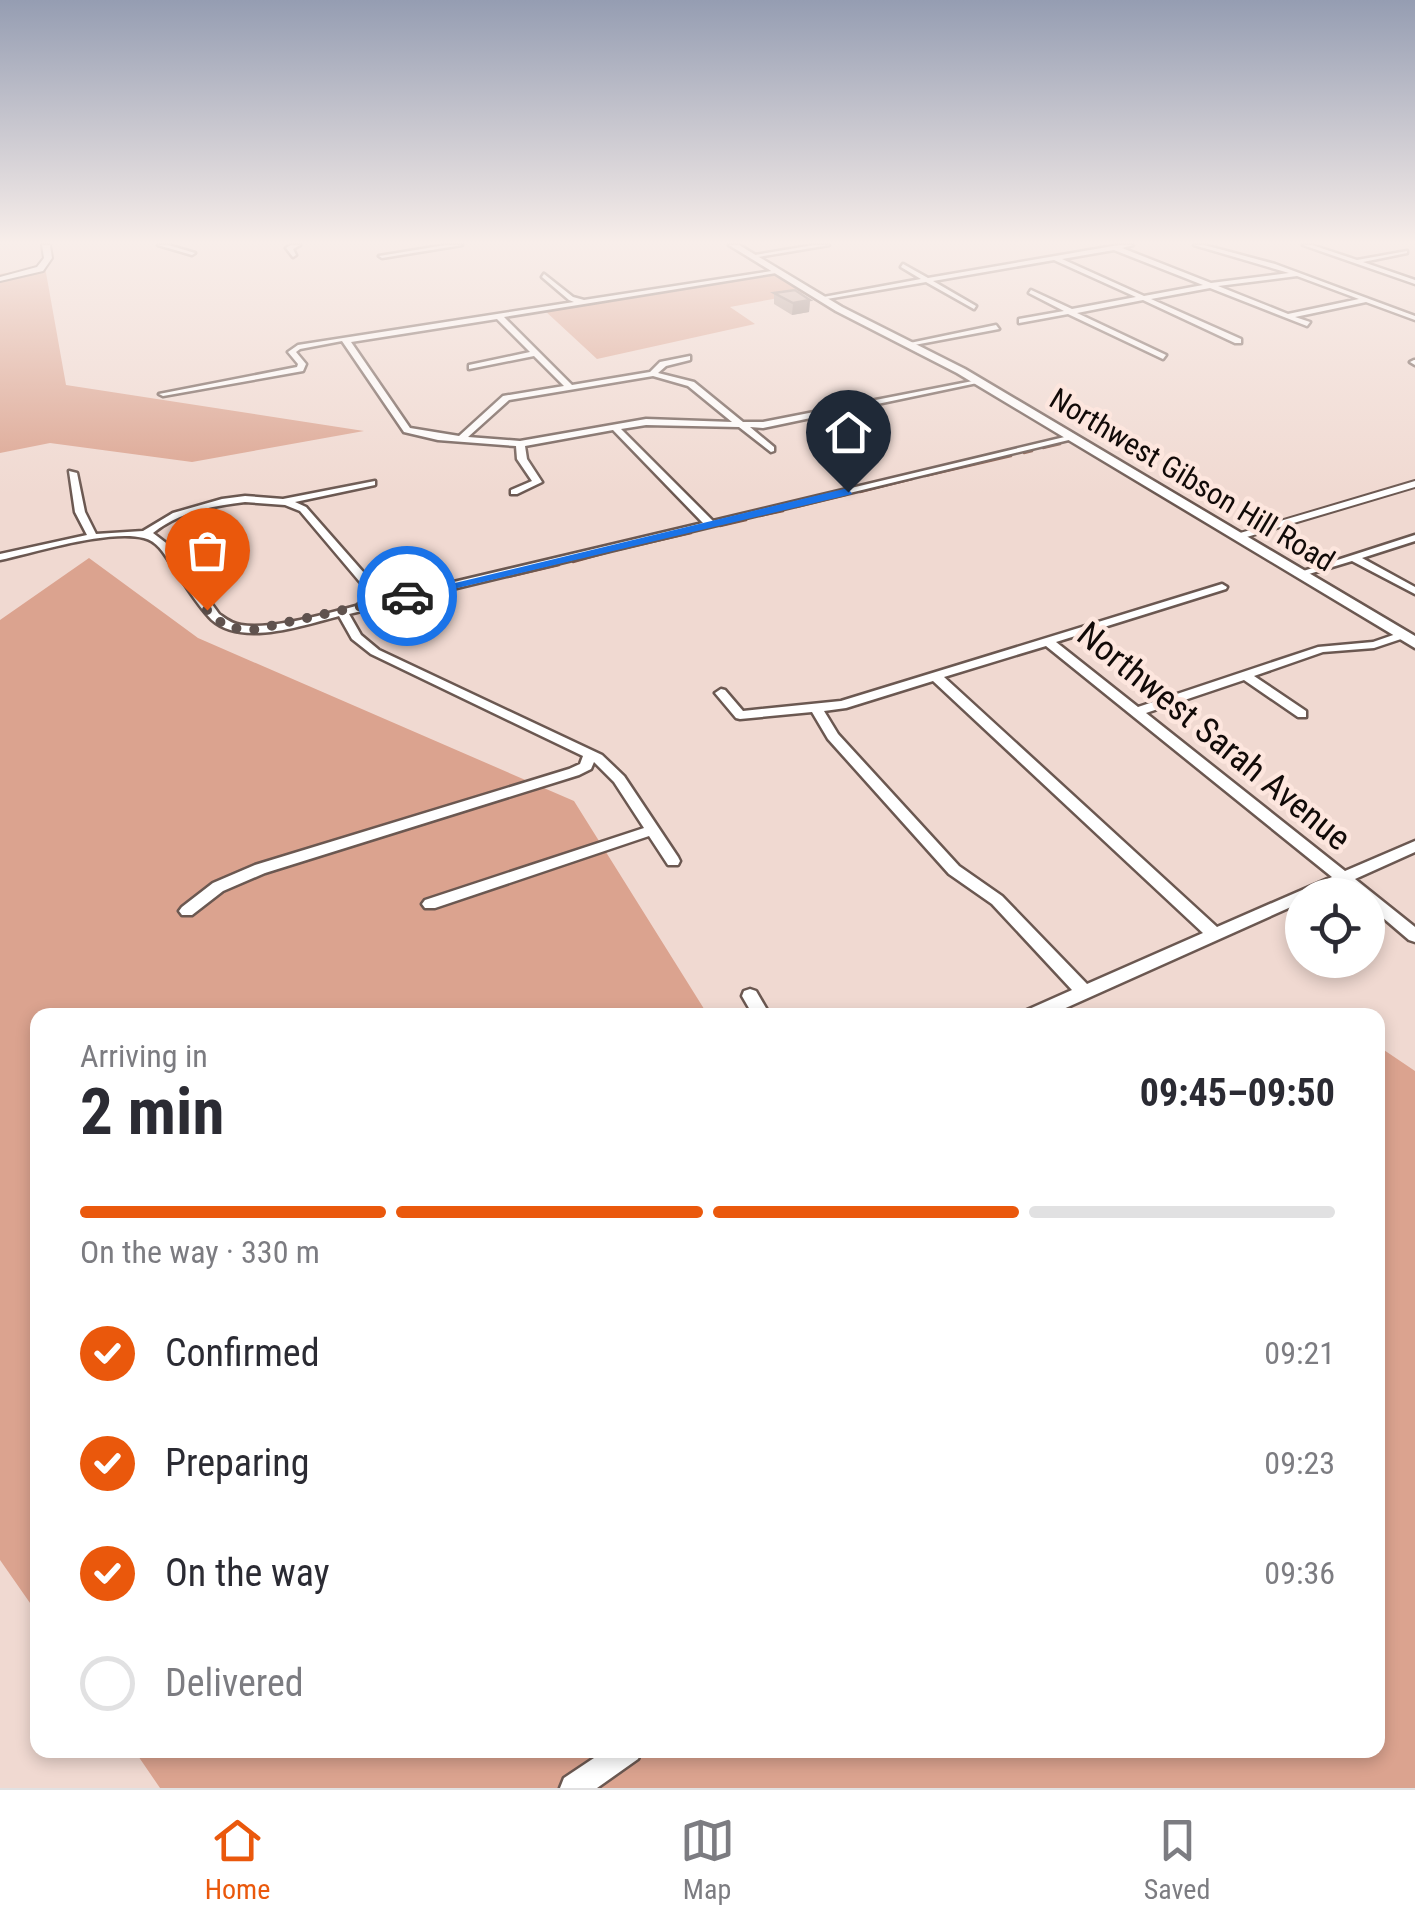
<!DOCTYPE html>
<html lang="en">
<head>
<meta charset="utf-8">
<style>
	body { margin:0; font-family:"Roboto Condensed",sans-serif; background:#f2f2f3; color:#2b2b33; height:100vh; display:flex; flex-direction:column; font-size:38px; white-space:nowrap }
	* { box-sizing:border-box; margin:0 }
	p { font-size:32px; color:#7c7c81 }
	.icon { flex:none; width:55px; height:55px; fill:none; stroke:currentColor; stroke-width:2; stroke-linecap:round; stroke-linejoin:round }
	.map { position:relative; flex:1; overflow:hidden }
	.panel { position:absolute; left:30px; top:1008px; width:1355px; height:750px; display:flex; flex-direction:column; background:#fff; border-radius:20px; box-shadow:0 5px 15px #0003 }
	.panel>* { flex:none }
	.buttons { position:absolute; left:1285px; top:878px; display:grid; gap:20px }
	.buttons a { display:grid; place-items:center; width:100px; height:100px; border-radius:50%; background:#fff; box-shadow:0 5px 15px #0003; font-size:50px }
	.pin { position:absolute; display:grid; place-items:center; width:85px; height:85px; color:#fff; margin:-102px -42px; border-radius:50% 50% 50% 0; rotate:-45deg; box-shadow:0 0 10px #0007 }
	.pin .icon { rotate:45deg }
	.courier { position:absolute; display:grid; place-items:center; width:100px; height:100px; margin:-50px; border:8px solid #1a73e8; border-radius:50%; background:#fff; color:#222; box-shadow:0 2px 12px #0007 }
	.headline em { font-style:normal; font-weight:700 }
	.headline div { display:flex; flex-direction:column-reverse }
	.headline { display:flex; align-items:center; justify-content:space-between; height:170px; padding:0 50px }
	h1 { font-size:65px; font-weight:700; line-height:75px }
	.bar { display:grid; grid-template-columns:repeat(4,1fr); gap:15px 10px; align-content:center; height:120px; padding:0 50px }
	.bar i { height:12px; border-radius:8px; background:#e1e1e2 }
	.bar .selected { background:#ea580c }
	.bar p { grid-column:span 4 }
	ol { padding:0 50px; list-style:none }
	li { display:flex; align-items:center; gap:30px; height:110px }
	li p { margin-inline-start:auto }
	li .icon { padding:10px; border-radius:50%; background:#ea580c; color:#fff; stroke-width:4 }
	li:last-child { color:#7c7c81 }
	li i { width:55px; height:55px; border:5px solid #e1e1e2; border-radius:50% }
	.dock { display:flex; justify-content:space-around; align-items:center; height:140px; border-top:2px solid #e1e1e2; background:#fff; font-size:28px; color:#7c7c81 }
	.dock a { display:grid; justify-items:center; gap:5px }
	.dock .selected { color:#ea580c }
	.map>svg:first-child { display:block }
	.green { fill:#dba38f }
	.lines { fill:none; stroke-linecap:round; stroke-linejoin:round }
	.stream { stroke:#875847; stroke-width:2.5 }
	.minor-casing { stroke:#6b5851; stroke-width:5 }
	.tertiary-casing { stroke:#6b5851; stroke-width:4 }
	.secondary-casing { stroke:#6b5851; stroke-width:5 }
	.minor { fill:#fff; fill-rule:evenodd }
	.tertiary { fill:#fff; fill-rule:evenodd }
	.secondary { fill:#fff; fill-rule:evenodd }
	.wall { fill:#a99790 }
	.shaded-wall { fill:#8a7b76 }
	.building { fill:#c5b0a8; stroke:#8a7b76; stroke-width:2.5 }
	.route { fill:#1a73e8 }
	.done { stroke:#5f524e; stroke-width:10; stroke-dasharray:0 18 }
	.labels { text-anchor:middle; stroke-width:9; stroke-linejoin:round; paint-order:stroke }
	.far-street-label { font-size:30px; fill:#110a08; stroke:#fde6de }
	.street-label { font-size:35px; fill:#110a08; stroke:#fde6de }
</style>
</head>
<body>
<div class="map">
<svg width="1415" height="1788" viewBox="0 0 1415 1788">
	<rect width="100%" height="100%" fill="#f0d9d1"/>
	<path class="green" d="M45 267 66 385 364 431 192 462 50 443 0 453V274Z
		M773 273 806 293 730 307 755 324 597 359 543 309Z
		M89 558 198 638 574 801 706 1012 697 1015H38L37 1613 0 1560V620Z
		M1378 1046 1415 1071V1788H160L134 1750H1378Z"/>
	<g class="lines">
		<path class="stream" d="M1043 448 1060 444
			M1024 453 1032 451
			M925 476 1011 456
			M860 492 912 479
			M796 507 845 495
			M760 516 783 511
			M720 526 746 520
			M617 550 691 533
			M573 562 609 552
			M508 577 559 565"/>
		<defs>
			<path id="minor" d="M158 245H168L195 253 192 255Z
				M291 245H300L293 249 296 255 293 257 286 248Z
				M446 245H462L382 258 379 256Z
				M814 245H829L752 258 749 256Z
				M1119 245H1133L1122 248 1211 283 1289 273 1194 245H1204L1275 264 1415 316V320L1366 302 1295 317 1310 322 1307 326 1210 288 1151 299 1241 339V343H1235L1143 300 1077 313 1166 355 1163 359 1068 314 1019 323V319L1064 311 1029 293 1031 290 1072 309 1136 297 1054 260 933 281 976 306 974 309 926 282 821 300 818 298 921 279 901 267 903 264 928 278ZM1114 250 1203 285 1144 296 1062 259ZM1297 276 1359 299 1288 314 1218 286Z
				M1303 245H1312L1357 260 1407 251V253L1363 262 1415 280V284Z
				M778 270 776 273 504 317 572 385 650 372 660 362 690 356V360L666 366 658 373 694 382 743 422H763L978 380 982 382 763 428 750 427 774 447V451L771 452 739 427 646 425 621 429 713 521 1073 435 1077 438 349 614 361 635 379 650 602 755 624 776 678 857 680 861 678 865H668L649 836 435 908H425L422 904 425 900 644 828 614 782 594 762 591 769 579 775 265 873 223 891 192 915H182L179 911 182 907 213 883 255 865 569 769 580 764 583 756 371 654 352 639 339 616C304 625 242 647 212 620 196 604 184 582 171 564 164 553 157 541 144 538 109 529 37 552 0 560V554L87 535 75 512 69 471 77 473 85 512 96 534 143 531 173 513 222 499 245 496 283 499 375 481V485L295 502 306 507 386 598 703 523 613 430 525 446 527 459 542 482 517 494H511V490L532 481 517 459 516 446 438 440 404 432 342 341 300 349 296 352 306 364 303 371 163 396 159 394 297 367 298 364 288 352 298 345 574 302 569 300 542 277 544 274 573 297 584 300ZM497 319 530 352 469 365V369L534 356 564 386 503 396 459 436 410 428 351 342ZM653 376 688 386 732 422 646 419 520 441 468 437 509 400ZM245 502 285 505 300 511 376 601C340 609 276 631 241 625 232 624 226 619 219 614L170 546 153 533C179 512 212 506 245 502Z
				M996 325 999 329 909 346 905 344Z
				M1414 360H1415V365L1410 362Z
				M1415 535V541L1362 558 1415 587V594L1352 561 1299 577 1294 574Z
				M1222 584 1227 587 1226 589 1056 642 1138 707 1318 647 1373 642 1399 633H1407V637L1374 648 1323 652 1254 676 1306 711V717H1298L1244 680 1146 713 1345 871 1415 841V852L1355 879 1415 927V942L1409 940 1368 905V895H1355L1342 885 1320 895H1302V902L1050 1015H1025L1027 1010 1072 990 992 904 949 874 828 739 812 712 740 719 736 718 715 693 721 689 725 690 743 711 841 701ZM1046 646 1332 877 1217 927 944 677ZM933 681 1203 933 1087 984 1002 896 959 866 838 734 824 711 846 708Z
				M750 989 756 991 770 1015H753L742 996 744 991Z
				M606 1750H642L638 1759 597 1788H560L564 1778Z"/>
			<path id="tertiary" d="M42 245H50L52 258 43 271 0 281V277L37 267 44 258Z
				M1415 481V487L1240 539 1230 536Z"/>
			<path id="secondary" d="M729 245H739L842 307 965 369 1415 636V648L957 373 836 311Z"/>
		</defs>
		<use href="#minor" class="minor-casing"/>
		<use href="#tertiary" class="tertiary-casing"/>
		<use href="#secondary" class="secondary-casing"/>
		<use href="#minor" class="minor"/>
		<use href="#tertiary" class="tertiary"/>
		<use href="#secondary" class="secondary"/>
	</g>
	<path class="wall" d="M774 293 810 300 809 312 792 315 774 304Z"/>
	<path class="shaded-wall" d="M810 300 809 312 792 315 793 303Z"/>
	<path class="building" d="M795 290 810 300 793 303 774 293Z"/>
	<linearGradient id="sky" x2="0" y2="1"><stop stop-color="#959db2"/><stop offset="0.49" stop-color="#f8eeea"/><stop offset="1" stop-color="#f8eeea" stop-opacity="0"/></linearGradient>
	<rect width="1415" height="495" fill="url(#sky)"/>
	<path class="route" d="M848 488 852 494 407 600 401 596Z"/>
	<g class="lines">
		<path class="done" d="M207 610 226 627 252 630 407 596"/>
	</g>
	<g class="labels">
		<g class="far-street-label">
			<text transform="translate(1192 480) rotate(31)" y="10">Northwest Gibson Hill Road</text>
		</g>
		<g class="street-label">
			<text transform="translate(1214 736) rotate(39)" y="12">Northwest Sarah Avenue</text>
		</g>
	</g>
</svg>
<div class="buttons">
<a><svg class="icon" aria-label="locate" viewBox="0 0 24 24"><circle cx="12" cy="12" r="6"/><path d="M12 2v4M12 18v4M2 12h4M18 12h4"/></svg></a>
</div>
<div class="pin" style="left:207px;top:610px;background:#ea580c"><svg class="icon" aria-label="bag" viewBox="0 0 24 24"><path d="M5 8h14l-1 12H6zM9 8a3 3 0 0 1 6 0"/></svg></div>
<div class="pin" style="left:848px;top:492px;background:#1f2937"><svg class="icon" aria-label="home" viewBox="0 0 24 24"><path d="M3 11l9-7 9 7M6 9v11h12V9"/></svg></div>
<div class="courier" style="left:407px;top:596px"><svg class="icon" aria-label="car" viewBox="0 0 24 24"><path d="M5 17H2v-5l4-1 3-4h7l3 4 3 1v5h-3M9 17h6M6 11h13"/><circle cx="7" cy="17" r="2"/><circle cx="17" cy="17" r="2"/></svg></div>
<section class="panel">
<div class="headline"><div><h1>2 min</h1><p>Arriving in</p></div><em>09:45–09:50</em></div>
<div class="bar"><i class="selected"></i><i class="selected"></i><i class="selected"></i><i></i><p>On the way · 330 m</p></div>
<ol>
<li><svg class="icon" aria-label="check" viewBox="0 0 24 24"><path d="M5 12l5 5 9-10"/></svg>Confirmed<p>09:21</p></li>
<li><svg class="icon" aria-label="check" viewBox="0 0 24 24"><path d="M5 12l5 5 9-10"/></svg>Preparing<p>09:23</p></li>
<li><svg class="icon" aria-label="check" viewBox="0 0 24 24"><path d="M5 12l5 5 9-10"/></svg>On the way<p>09:36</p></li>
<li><i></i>Delivered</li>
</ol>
</section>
</div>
<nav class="dock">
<a class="selected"><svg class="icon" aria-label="home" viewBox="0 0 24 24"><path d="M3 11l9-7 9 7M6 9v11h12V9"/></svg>Home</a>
<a><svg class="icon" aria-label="map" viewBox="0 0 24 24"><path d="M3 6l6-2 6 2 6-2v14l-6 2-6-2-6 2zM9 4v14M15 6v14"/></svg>Map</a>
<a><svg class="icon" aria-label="saved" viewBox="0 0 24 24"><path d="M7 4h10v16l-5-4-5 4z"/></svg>Saved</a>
</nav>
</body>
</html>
